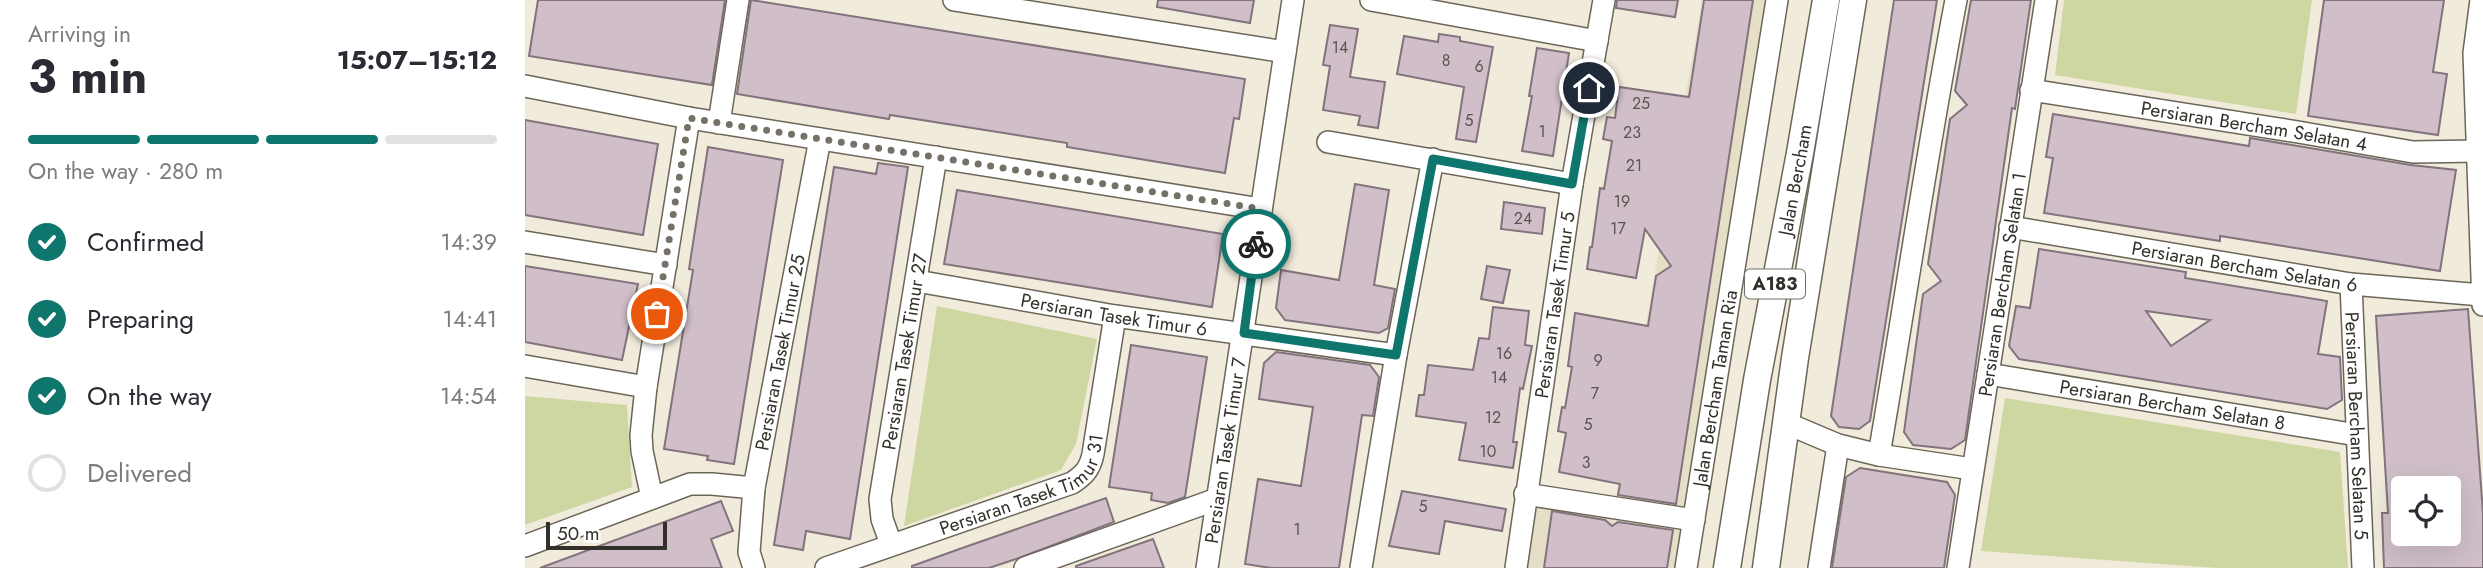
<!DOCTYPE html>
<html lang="en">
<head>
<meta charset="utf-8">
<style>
	body { margin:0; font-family:Jost,sans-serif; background:#f2f2f3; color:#2b2b33; height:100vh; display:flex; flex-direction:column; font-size:26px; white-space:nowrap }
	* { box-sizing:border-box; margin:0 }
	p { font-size:23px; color:#7c7c81 }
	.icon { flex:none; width:38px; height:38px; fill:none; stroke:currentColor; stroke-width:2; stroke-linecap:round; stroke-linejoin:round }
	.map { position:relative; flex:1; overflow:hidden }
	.drawer { display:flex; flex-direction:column; background:#fff; width:525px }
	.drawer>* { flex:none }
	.fabs { position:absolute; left:1866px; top:476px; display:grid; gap:14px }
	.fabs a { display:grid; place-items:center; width:70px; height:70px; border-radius:7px; background:#fff; box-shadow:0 7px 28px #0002; font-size:35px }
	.scale { position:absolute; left:21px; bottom:18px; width:121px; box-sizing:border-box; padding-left:7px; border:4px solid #323029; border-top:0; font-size:19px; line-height:24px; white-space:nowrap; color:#323029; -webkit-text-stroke:5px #fff; paint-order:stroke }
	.pin { position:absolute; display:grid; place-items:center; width:60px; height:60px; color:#fff; margin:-30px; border:4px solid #fff; border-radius:50%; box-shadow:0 2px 7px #0007 }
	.courier { position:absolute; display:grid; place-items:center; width:70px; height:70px; margin:-35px; border:5px solid #0f766e; border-radius:50%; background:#fff; color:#222; box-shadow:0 2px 9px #0007 }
	.head em { font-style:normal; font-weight:700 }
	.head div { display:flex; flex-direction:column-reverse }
	.head { display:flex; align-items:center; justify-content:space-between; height:119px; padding:0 28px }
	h1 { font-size:46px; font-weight:700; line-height:52px }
	.bar { display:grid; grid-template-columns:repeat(4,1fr); gap:10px 7px; align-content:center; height:84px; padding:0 28px }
	.bar i { height:9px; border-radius:5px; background:#e1e1e2 }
	.bar .on { background:#0f766e }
	.bar p { grid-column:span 4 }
	ol { padding:0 28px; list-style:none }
	li { display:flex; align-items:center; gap:21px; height:77px }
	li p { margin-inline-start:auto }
	li .icon { padding:7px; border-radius:50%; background:#0f766e; color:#fff; stroke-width:4 }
	li:last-child { color:#7c7c81 }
	li i { width:38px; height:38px; border:4px solid #e1e1e2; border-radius:50% }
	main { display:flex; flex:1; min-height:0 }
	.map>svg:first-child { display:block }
	.built { fill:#e6dfc7 }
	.green { fill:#ced7a1 }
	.building { fill:#d0bfc9; stroke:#82737c; stroke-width:2; fill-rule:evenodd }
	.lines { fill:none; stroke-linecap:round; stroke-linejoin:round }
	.minor-casing { stroke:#6b6658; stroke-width:24 }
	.major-casing { stroke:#6b6658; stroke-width:29 }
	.minor { stroke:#fff; stroke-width:21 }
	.major { stroke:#fff; stroke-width:26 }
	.done { stroke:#757167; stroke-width:7; stroke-dasharray:0 12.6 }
	.route { stroke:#0f766e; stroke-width:9 }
	.labels { text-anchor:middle; stroke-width:5; stroke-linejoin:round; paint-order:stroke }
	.number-label { font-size:16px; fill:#5a5451 }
	.shield { fill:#fff; stroke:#706e69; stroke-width:2 }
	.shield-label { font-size:18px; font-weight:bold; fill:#323029 }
	.street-label { font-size:19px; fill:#323029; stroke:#fff }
</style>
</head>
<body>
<main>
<section class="drawer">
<div class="head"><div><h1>3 min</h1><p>Arriving in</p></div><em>15:07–15:12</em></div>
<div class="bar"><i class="on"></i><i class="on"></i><i class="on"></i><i></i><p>On the way · 280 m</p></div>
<ol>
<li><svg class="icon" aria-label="check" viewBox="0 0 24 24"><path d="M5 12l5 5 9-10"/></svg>Confirmed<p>14:39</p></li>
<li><svg class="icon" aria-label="check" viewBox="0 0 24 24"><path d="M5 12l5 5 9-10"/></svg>Preparing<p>14:41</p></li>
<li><svg class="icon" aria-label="check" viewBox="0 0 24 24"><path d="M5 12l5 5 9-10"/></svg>On the way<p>14:54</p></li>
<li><i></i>Delivered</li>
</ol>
</section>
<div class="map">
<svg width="1958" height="568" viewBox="0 0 1958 568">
	<rect width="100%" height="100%" fill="#f1ebdb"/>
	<path class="built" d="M1177 0H1259L1170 568H993L1005 492 1090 503Z"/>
	<path class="green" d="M1539 0H1787L1771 114 1530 75Z
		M412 306 572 339 551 444 536 470 379 526Z
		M0 396 102 405 107 487 0 525Z
		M1480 398 1815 452 1823 568H1692L1456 551Z"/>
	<path class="building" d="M13 0H200L187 85 4 56Z
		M226 0 720 79 714 119 709 118 700 173 542 147V143L365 115 364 119 212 94Z
		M633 0H729L725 23 632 7Z
		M1092 0H1153L1150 17 1091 8Z
		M1179 0H1228L1151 504 1093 495 1095 484 1034 472 1041 433 1033 431 1037 407 1040 408 1047 367 1043 366 1050 313 1123 326 1131 276 1146 266 1120 229 1111 278 1062 269 1065 247H1067L1075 188 1079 189 1087 141 1078 139 1082 117 1090 118 1094 87 1164 97Z
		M1369 0H1412L1345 421 1334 429 1314 427 1306 416Z
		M1446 0H1506L1490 109 1487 108 1440 440 1426 449 1388 445 1379 432 1398 294 1416 281 1403 264 1425 119 1442 105 1430 91Z
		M1799 0H1919L1908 72 1922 74 1913 135 1783 116Z
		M805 25 833 29 825 77 860 82 853 128 833 125 835 116 798 110 805 66 798 65Z
		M914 34 935 37V41L968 47 951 142 931 139 939 87 872 74 879 36 913 42Z
		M1012 48 1044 53 1028 156 997 151 1007 96H1004Z
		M1528 114 1724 146 1725 138 1886 165 1931 170 1915 271 1695 236V241L1519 213 1528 158 1521 157Z
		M0 120 133 144 118 235 0 215Z
		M183 147 258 160 209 464 182 460 183 456 139 449 168 270 164 269Z
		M353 163 383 167 325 539 281 531 278 550 249 545 309 167 351 174Z
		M830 184 864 190 849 285 870 289 863 328 854 333 760 320 751 308 756 270 814 280Z
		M432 190 698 234 687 307 419 264Z
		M979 202 1020 208 1017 234 976 229Z
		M1514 249 1661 272 1660 278 1802 301 1793 354 1815 357 1817 400 1802 409 1494 359 1484 346 1491 306 1505 308ZM1621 311 1685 320 1646 346Z
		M0 266 113 284 97 360 0 342Z
		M962 266 985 270 978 303 956 299Z
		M968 307 1004 311 1000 345 1007 346 998 389 995 388 988 442H992L988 468 934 460 941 423 891 416 894 395H899L903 365 948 370 954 338 964 339Z
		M1943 309 1958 513V568H1859L1857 513H1863L1851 316ZM1878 488H1923V534H1878Z
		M606 345 682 357 660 497 643 503 626 500 627 493 584 487Z
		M751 352 845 365 854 377 848 416 837 415 814 568H746L720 564 733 479 776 486 788 407 734 399 739 363Z
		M1335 468 1422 482 1430 495 1419 568H1307L1321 477Z
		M877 491 981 509 977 531 920 521 914 554 864 546Z
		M581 498 589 522 491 559 464 568H387V566L443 546Z
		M196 501 208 531 186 539 197 568H15Z
		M1027 511 1080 520 1087 526 1093 522 1148 530 1142 568H1019Z
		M628 539 639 568H551V566Z"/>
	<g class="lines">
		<defs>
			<g id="minor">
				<path d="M429 0 760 52"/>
				<path d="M846 0 1072 41"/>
				<path d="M1956 0 1949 53 1958 305"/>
				<path d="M0 86 164 118 736 209"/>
				<path id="s1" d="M1506 90 1773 132 1888 152 1954 151"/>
				<path d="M194 123 213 0"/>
				<path d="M803 142 1047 184"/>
				<path id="s2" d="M1485 227 1826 284 1957 295"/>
				<path d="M0 242 141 265"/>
				<path id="s3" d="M392 281 590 316 871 355"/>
				<path id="s4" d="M1826 284 1838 568"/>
				<path d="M0 366 121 387"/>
				<path id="s5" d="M1463 374 1832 435"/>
				<path d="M1261 423 1313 445 1354 455 1447 469"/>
				<path d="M1354 455C1380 303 1402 151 1431 0"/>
				<path d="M1000 494 1169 520"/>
				<path d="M127 498 117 451 116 435 121 387 164 118"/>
				<path id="s6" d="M366 544 357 519 355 499 411 157"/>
				<path d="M0 546 165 484H187L229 488"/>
				<path id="s7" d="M229 568 224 552 229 488 295 139"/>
				<path id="s8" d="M301 568 547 483C559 475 565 469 568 454L590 316"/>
				<path d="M500 568 692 499"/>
				<path id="s9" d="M682 568 768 0"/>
				<path d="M836 568 871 355 908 159"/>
				<path id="s10" d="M991 568 1047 184 1079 0"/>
				<path id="s11" d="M1161 568 1252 0"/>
				<path d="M1294 568 1313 445"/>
				<path id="s12" d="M1433 568 1521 0"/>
			</g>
			<g id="major">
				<path id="s13" d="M1202 568 1232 380 1275 153 1301 0"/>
				<path d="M1241 568 1270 358 1328 0"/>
			</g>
		</defs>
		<use href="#minor" class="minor-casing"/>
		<use href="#major" class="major-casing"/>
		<use href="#minor" class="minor"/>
		<use href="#major" class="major"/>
	</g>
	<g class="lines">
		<path class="done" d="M132 314 164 118 736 209 731 244"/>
		<path class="route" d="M731 244 719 333 871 355 908 159 1047 184 1064 88"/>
	</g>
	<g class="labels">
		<g class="number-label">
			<text x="815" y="53">14</text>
			<text x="921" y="66">8</text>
			<text x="954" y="72">6</text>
			<text x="1116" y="109">25</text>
			<text x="944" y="126">5</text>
			<text x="1017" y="137">1</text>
			<text x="1107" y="138">23</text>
			<text x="1109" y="171">21</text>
			<text x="1097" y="207">19</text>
			<text x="998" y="224">24</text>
			<text x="1093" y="234">17</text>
			<text x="979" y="359">16</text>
			<text x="1073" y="366">9</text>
			<text x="974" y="383">14</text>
			<text x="1070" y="399">7</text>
			<text x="968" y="423">12</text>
			<text x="1063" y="430">5</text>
			<text x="963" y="457">10</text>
			<text x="1061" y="468">3</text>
			<text x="898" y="512">5</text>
			<text x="772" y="535">1</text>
		</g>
		<rect class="shield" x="1220" y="269.5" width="60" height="29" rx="5"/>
		<g class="shield-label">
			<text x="1250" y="290">A183</text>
		</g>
		<g class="street-label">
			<text dy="7" stroke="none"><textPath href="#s1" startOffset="226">Persiaran Bercham Selatan 4</textPath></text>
			<text dy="7" stroke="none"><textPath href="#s13" startOffset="394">Jalan Bercham</textPath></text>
			<text dy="7" stroke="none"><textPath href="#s2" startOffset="238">Persiaran Bercham Selatan 6</textPath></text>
			<text dy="7" stroke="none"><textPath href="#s12" startOffset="287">Persiaran Bercham Selatan 1</textPath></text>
			<text dy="7" stroke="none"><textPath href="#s10" startOffset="266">Persiaran Tasek Timur 5</textPath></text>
			<text dy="7" stroke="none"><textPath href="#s3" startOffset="200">Persiaran Tasek Timur 6</textPath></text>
			<text dy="7" stroke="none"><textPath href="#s6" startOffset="196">Persiaran Tasek Timur 27</textPath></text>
			<text dy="7" stroke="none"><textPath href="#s7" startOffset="219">Persiaran Tasek Timur 25</textPath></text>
			<text dy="7" stroke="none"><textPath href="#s11" startOffset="182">Jalan Bercham Taman Ria</textPath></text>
			<text dy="7" stroke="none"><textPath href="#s5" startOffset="187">Persiaran Bercham Selatan 8</textPath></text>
			<text dy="7" stroke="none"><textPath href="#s4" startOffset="142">Persiaran Bercham Selatan 5</textPath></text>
			<text dy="7" stroke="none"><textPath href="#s9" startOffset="119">Persiaran Tasek Timur 7</textPath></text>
			<text dy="7" stroke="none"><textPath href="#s8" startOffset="219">Persiaran Tasek Timur 31</textPath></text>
		</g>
	</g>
</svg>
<div class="fabs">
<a><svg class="icon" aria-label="locate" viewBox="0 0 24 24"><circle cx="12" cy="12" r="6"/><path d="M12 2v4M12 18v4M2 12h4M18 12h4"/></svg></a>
</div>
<div class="scale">50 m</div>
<div class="pin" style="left:132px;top:314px;background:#ea580c"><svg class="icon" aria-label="bag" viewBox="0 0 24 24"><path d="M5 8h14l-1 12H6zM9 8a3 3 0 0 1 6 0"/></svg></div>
<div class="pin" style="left:1064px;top:88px;background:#1f2937"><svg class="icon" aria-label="home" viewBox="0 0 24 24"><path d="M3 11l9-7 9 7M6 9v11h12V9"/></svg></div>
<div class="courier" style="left:731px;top:244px"><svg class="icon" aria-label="bike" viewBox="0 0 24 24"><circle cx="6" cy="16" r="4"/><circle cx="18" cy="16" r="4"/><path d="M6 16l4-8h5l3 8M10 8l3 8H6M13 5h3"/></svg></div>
</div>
</main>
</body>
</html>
